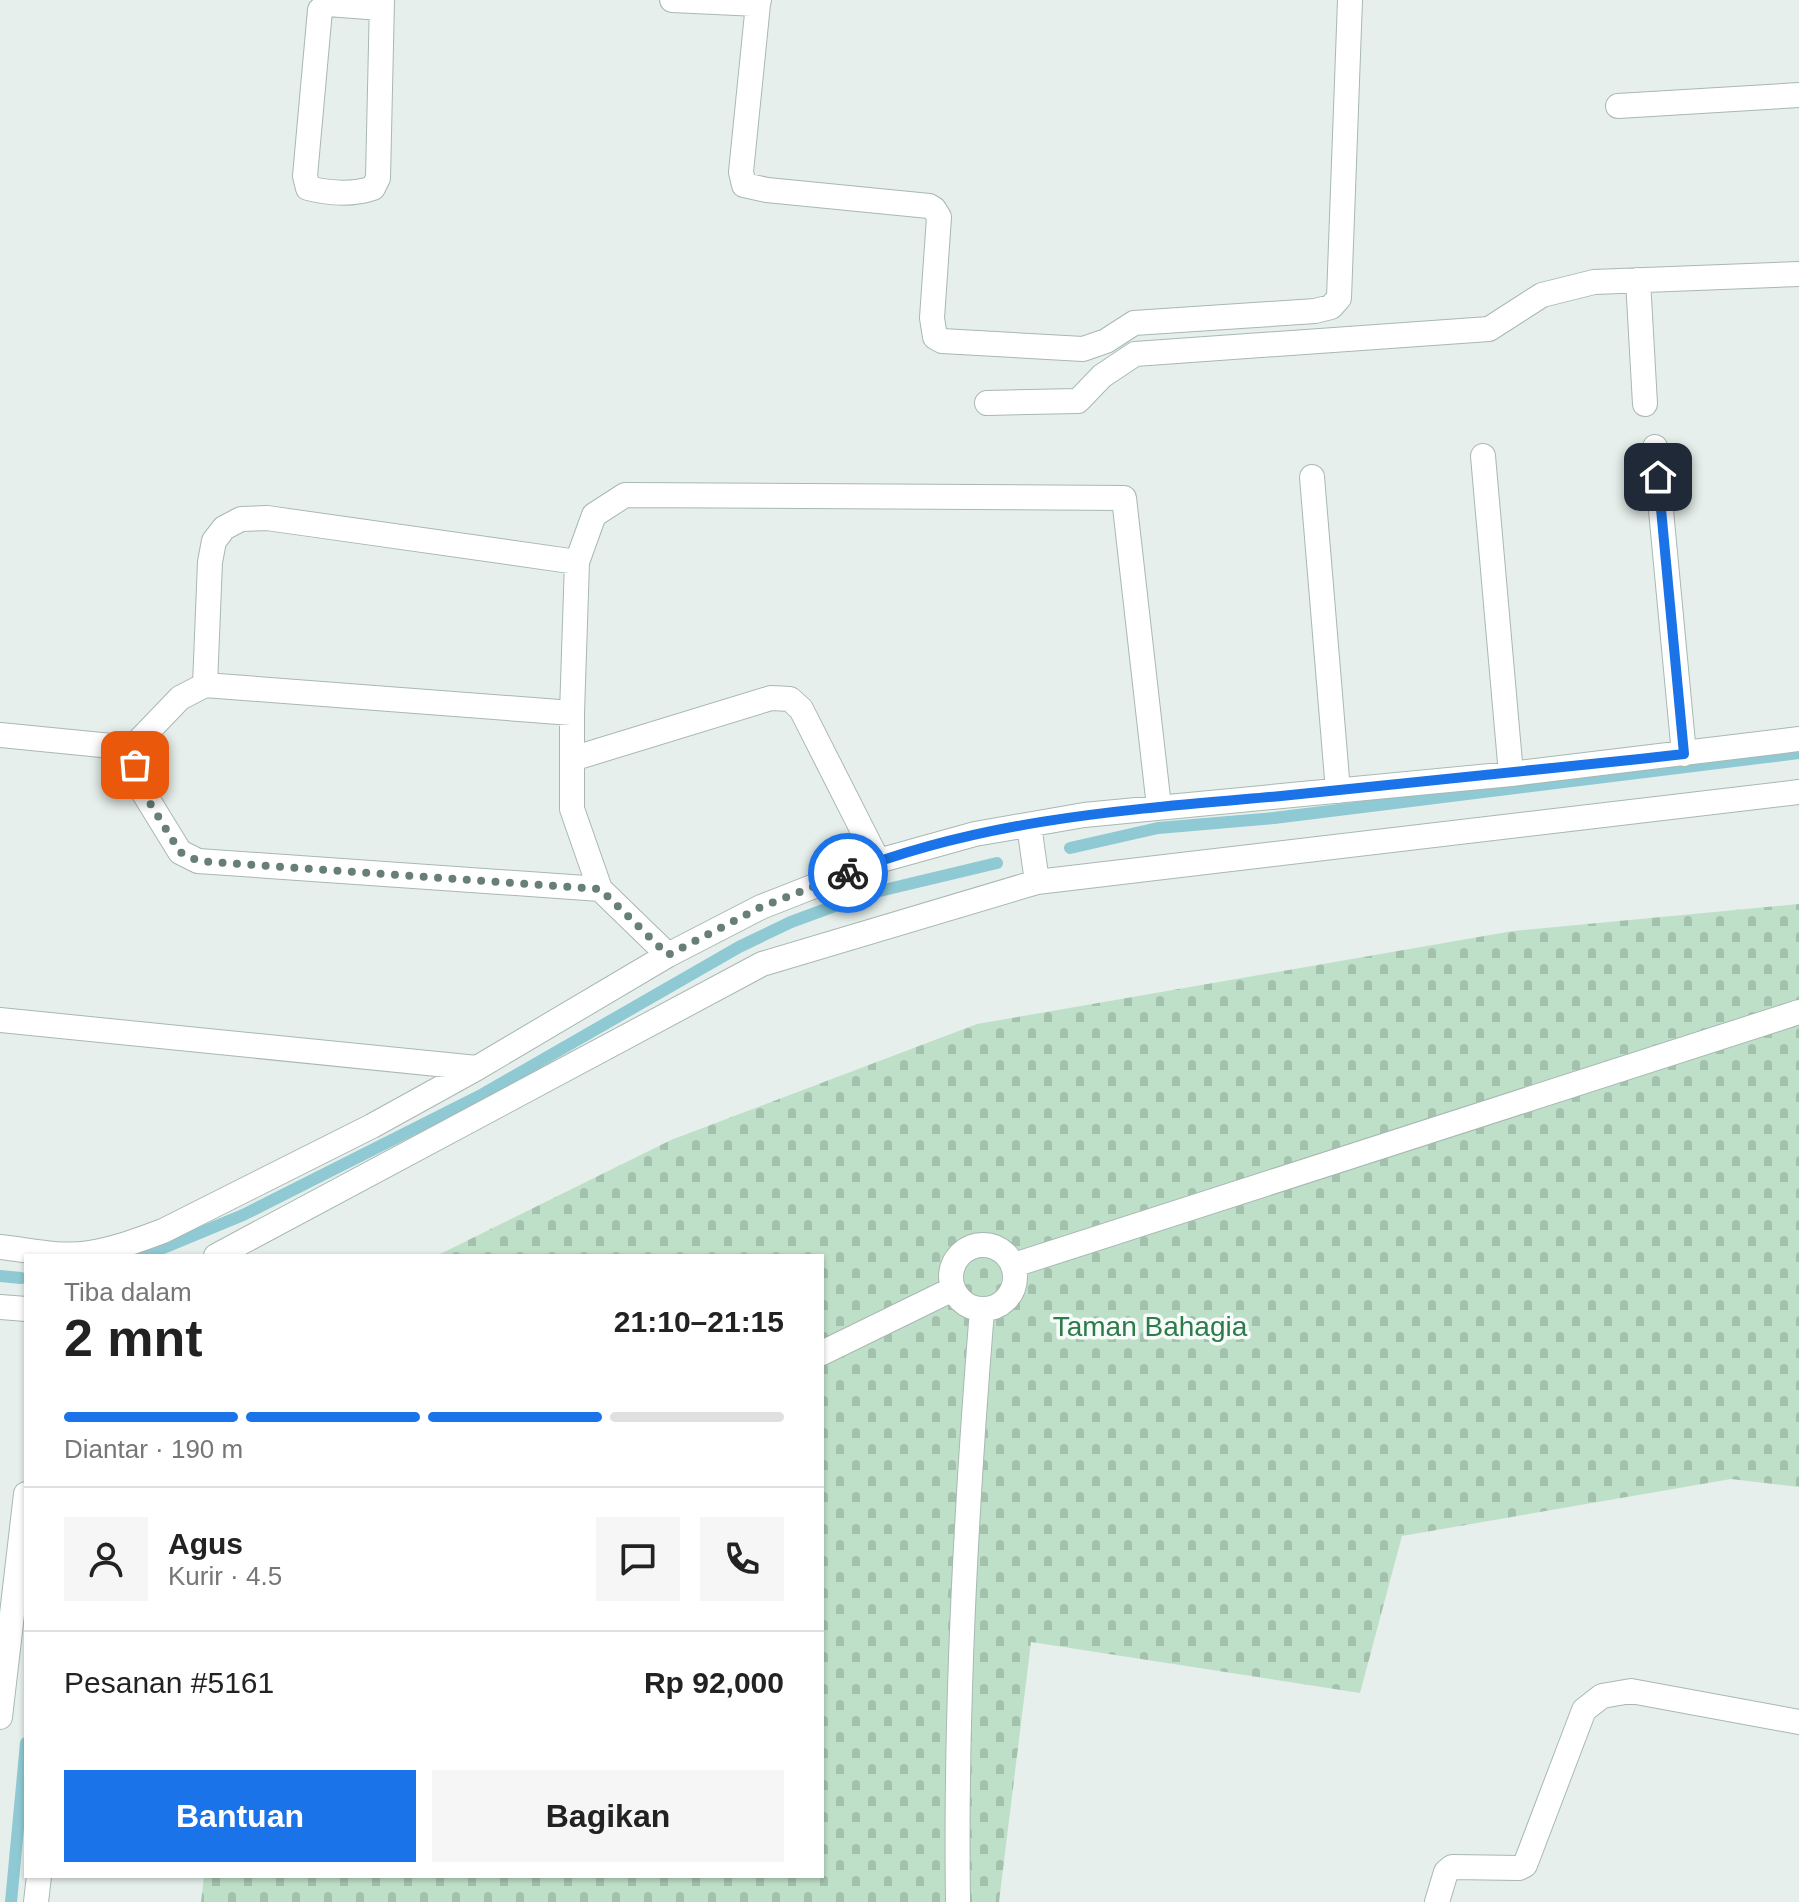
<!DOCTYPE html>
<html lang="id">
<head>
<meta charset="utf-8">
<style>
	body { margin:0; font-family:Arial,sans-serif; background:#f6f6f6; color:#222; height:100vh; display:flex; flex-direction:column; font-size:30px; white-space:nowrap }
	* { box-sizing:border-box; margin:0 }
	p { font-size:26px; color:#767676 }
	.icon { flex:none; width:44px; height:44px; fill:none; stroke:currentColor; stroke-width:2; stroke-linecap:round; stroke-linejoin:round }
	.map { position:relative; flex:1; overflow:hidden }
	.side { position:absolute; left:24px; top:1254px; width:800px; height:624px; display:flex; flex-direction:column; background:#fff; border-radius:0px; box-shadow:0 2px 6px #0004 }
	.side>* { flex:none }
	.pin { position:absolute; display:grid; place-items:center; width:68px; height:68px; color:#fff; margin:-34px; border-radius:16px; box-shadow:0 4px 12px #0006 }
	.courier { position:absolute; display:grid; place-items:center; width:80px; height:80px; margin:-40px; border:6px solid #1a73e8; border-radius:50%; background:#fff; color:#222; box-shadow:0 2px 10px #0007 }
	.headline em { font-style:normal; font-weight:600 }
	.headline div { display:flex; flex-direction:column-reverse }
	.headline { display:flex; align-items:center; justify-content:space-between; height:136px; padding:0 40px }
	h1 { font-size:52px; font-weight:600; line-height:60px }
	.bar { display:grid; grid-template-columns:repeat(4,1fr); gap:12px 8px; align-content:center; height:96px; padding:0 40px }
	.bar i { height:10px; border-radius:6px; background:#e0e0e0 }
	.bar .selected { background:#1a73e8 }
	.bar p { grid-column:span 4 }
	.line { display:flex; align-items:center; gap:20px; padding:0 40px; border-top:2px solid #e0e0e0 }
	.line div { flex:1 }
	.round { display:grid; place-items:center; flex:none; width:84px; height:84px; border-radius:0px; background:#f6f6f6 }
	.button { display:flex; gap:16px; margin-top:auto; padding:16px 40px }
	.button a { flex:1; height:92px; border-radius:0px; background:#1a73e8; color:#fff; font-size:32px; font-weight:600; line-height:92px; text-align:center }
	.button a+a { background:#f6f6f6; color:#222 }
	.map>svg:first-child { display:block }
	.cemetery { fill:url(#cemetery-stones) }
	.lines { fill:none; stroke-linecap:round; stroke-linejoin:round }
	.stream { stroke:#8ec9d4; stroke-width:12 }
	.minor-casing { stroke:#a8b8b2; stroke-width:26 }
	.minor { stroke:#fff; stroke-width:24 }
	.done { stroke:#687f78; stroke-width:8; stroke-dasharray:0 14.4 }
	.route { stroke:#1a73e8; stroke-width:10 }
	.labels { text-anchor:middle; stroke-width:7; stroke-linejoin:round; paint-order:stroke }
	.park-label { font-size:28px; fill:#2d7a4b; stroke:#f7fbf9 }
</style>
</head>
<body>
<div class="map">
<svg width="1799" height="1902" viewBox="0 0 1799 1902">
	<defs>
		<pattern id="cemetery-stones" width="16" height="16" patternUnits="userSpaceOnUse" patternTransform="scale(2)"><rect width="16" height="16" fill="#bfe0c8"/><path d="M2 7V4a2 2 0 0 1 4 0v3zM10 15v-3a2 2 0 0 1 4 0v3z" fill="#a4c1ad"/></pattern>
	</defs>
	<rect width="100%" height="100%" fill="#e6efeb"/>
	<path class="cemetery" d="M1799 904V1487L1731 1479 1402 1536 1360 1693 1031 1642 999 1902H201L204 1876H822V1256H436L671 1140 977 1024 1513 931Z"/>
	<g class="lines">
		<path class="stream" d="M1070 848 1158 828 1274 818 1799 753
			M144 1256 243 1215 483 1094 739 947 791 922 867 894 997 863
			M0 1276 21 1278
			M11 1902 26 1743"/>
		<defs>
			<path id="minor" d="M672 0 758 4 759 0
				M758 4 741 172 744 185 767 190 929 206 934 209 939 217 932 318 935 337 942 341 1083 349 1106 341 1134 323 1315 311 1331 307 1339 298 1350 0
				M381 8 328 4 320 10 305 176 308 188C328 193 353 195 373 188L378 178 382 0
				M1618 106 1799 95
				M1638 280 1645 404
				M987 403 1078 401 1102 376 1135 354 1489 329 1542 295 1594 282 1799 274
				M1655 447 1684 754
				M1483 456 1511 774
				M1312 477 1338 791
				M205 685 572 713
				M0 735 132 748 180 698 205 685 210 562 214 541 224 528 241 519 267 518 577 562
				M132 748 137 782 180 852 198 861 600 889 572 809V713L577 562 594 515 625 495 1124 498 1159 807
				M572 759 771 698 790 699 801 709 878 861
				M1029 825 1037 882
				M600 889 668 955
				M0 1020 477 1068
				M951 1277a32 32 0 1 1 64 0a32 32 0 1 1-64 0Z
				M0 1247C29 1250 61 1258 89 1253 115 1249 139 1240 163 1231L372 1126 477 1068 668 955 761 907 878 861 975 834 1084 815 1511 774 1799 739
				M216 1256 762 964 1037 882 1799 792
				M1014 1265 1799 1012
				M0 1307 26 1309
				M822 1353 953 1289
				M0 1717 26 1494
				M36 1902 39 1876
				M958 1902C955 1704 966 1507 982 1310
				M1437 1902 1446 1872 1452 1867 1519 1868 1525 1865 1584 1710 1602 1696 1631 1691 1799 1722"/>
		</defs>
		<use href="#minor" class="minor-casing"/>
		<use href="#minor" class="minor"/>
	</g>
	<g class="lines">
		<path class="done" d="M135 765 137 782 180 852 198 861 600 889 668 955 761 907 848 873"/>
		<path class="route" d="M848 873C986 818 1136 809 1281 796 1416 783 1550 769 1684 754L1658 477"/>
	</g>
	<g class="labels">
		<g class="park-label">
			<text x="1150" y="1336">Taman Bahagia</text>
		</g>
	</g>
</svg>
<div class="pin" style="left:135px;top:765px;background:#ea580c"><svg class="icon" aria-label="bag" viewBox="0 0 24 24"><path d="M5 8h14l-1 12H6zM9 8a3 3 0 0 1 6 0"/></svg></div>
<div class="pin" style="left:1658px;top:477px;background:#1f2937"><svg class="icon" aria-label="home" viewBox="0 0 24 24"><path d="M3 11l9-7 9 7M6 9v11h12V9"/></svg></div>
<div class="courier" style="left:848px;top:873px"><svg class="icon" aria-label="bike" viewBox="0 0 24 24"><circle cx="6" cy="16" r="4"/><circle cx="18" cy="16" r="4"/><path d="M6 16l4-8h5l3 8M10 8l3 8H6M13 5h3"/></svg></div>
<section class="side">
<div class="headline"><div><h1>2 mnt</h1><p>Tiba dalam</p></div><em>21:10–21:15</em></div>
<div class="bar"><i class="selected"></i><i class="selected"></i><i class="selected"></i><i></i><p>Diantar · 190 m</p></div>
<div class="line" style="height:144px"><a class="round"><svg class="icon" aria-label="person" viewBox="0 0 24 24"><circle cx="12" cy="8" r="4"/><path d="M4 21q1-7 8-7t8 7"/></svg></a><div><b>Agus</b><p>Kurir · 4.5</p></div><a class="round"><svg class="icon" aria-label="chat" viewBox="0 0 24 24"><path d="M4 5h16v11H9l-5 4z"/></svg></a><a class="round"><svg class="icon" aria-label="phone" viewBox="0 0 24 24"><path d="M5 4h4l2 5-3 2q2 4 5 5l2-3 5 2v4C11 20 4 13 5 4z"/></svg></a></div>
<div class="line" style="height:104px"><div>Pesanan #5161</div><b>Rp 92,000</b></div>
<div class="button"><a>Bantuan</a><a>Bagikan</a></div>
</section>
</div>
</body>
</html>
